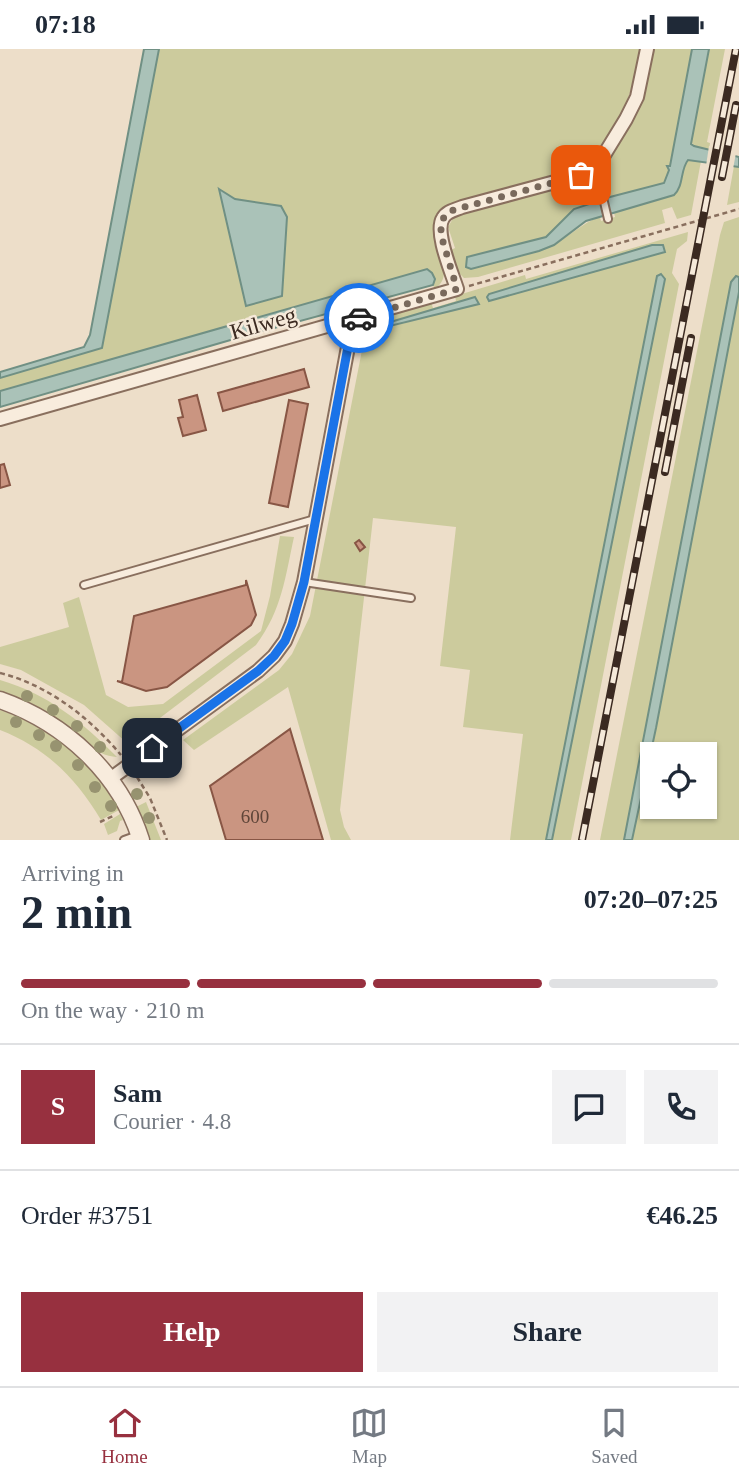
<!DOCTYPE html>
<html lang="en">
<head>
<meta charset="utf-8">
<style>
	body { margin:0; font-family:"Times New Roman",serif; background:#f2f2f3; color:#1f2937; height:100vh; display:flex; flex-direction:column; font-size:26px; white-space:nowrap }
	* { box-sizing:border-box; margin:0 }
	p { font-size:23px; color:#747a83 }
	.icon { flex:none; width:38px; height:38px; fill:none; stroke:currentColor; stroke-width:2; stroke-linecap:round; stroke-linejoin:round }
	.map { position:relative; height:791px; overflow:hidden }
	.side { display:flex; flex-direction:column; background:#fff; flex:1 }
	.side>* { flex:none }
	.controls { position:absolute; left:640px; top:693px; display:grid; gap:14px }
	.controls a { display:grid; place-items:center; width:77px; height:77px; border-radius:0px; background:#fff; box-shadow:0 2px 5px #0004; font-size:35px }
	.pin { position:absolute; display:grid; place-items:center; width:60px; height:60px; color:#fff; margin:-30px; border-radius:14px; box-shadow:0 4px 10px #0006 }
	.courier { position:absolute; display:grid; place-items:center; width:70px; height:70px; margin:-35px; border:5px solid #1a73e8; border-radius:50%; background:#fff; color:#222; box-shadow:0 2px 9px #0007 }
	.headline em { font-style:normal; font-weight:800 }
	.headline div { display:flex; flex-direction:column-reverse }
	.headline { display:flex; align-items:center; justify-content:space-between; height:119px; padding:0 21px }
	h1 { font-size:46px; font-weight:800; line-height:52px }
	.bar { display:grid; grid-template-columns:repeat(4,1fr); gap:10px 7px; align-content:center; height:84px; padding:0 21px }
	.bar i { height:9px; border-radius:5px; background:#e0e1e3 }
	.bar .current { background:#97303f }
	.bar p { grid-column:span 4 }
	.line { display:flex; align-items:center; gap:18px; padding:0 21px; border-top:2px solid #e0e1e3 }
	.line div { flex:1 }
	.round { display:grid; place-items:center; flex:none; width:74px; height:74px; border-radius:0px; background:#f2f2f3 }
	.action { display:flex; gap:14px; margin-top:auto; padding:14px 21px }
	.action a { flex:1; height:80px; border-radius:0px; background:#97303f; color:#fff; font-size:28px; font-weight:800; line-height:80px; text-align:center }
	.action a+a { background:#f2f2f3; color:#1f2937 }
	.status { display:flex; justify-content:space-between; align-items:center; height:49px; padding:0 35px; background:#fff; direction:ltr }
	.status svg { height:19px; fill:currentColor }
	.tab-bar { display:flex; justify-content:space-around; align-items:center; height:98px; border-top:2px solid #e0e1e3; background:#fff; font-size:19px; color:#747a83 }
	.tab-bar a { display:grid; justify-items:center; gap:4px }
	.tab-bar .current { color:#97303f }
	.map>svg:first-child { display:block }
	.green { fill:#cccb9d; fill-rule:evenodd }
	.water { fill:#aac2b8; stroke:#709084; stroke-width:2 }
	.pier { fill:#eddec9 }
	.building { fill:#ca9581; stroke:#885645; stroke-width:2 }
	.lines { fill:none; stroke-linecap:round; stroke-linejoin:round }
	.service-casing { stroke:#896f5e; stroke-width:10 }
	.minor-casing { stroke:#896f5e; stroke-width:16 }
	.tertiary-casing { stroke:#896f5e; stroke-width:19 }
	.path { stroke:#896f5e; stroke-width:2.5; stroke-dasharray:5 3.5; stroke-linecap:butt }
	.service { stroke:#f8ecdd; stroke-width:6 }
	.minor { stroke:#f8ecdd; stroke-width:12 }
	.tertiary { stroke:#f8ecdd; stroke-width:16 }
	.rail-casing { stroke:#3b2a21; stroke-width:8 }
	.rail { stroke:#f5e9d9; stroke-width:5; stroke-dasharray:16; stroke-linecap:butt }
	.tree { fill:#979370 }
	.done { stroke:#79695c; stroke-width:7; stroke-dasharray:0 12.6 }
	.route { stroke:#1a73e8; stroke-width:9 }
	.labels { text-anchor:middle; stroke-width:5; stroke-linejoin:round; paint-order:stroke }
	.number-label { font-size:19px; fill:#5f4539 }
	.street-label { font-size:23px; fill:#3b2a21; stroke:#f5e9d9 }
</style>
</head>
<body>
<div class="status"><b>07:18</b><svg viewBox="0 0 49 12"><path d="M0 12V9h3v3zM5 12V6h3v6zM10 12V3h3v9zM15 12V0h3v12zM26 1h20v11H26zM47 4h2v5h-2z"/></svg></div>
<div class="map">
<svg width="739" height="791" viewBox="0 0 739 791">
	<rect width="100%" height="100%" fill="#eddec9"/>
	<path class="green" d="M159 0H641C631 47 620 86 582 118L447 157 437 164C436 169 433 176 433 181 434 202 456 224 435 240L433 236 435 230 427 220 0 342V329L102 299ZM220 141 235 150 281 247 246 257Z
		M653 0H692L670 118H668V128L662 136 610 148 605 122 610 108 644 51Z
		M709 0H725L707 93 710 94 709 101 694 97 691 92Z
		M688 111 701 112 691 166 677 170 672 158 662 161 665 174 478 228 464 229 458 223 451 201 455 199 448 178 455 166 592 130 595 152 574 160 546 188 467 208 466 218 471 220C495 213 532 207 552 196 570 188 581 174 600 168L601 172 615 168 614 164 674 146C684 137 680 122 688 111Z
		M734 117 739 118V153L727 156Z
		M739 168V228L736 227 731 233 624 791H600L720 186 724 173Z
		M688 183 687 192 677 200 672 224 679 235 571 791H510L523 685 463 678 470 621 440 617 456 478 373 469 340 761 344 778 351 791H331L288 638 194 701 183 691 279 621 292 605 310 567 364 291C370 263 407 260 431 253L433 259 456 252 455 247 525 226 526 230Z
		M739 243V791H632L656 679ZM653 705H705V758H653Z
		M280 487 294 488C285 529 282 561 256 596L127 694 84 656 21 621 0 615V598L69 578 63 554 79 548 106 646 128 658 163 655 261 582 270 547Z
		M0 631C46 644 84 674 117 708 94 707 84 688 66 676 45 662 23 651 0 643Z
		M0 661C49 678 96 714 119 761L101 771C76 729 46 699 0 681Z
		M146 753 161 791H149L136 758Z
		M120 765 123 771 120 772 117 782 108 786 104 775Z"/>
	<path class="water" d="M144 0H159L102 299 0 329V323L84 298 90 286Z
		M692 0H709L691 95 694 97 739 108V118L688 111C680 121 684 137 674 146L586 172 554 196 539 202 471 220 466 218 467 208 546 188 574 160 610 148 664 134 669 121 667 117H670Z
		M219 140 235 150 281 157 287 168 282 247 246 257Z
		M652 196H663L665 203 489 252 487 248 489 245Z
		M427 220 432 224 435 230 433 236 234 290 0 358V342Z
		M661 225 665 230 552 791H546L657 227Z
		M736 227 739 228V243L656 679 632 791H624L731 233Z
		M475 248 479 255 390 277 387 274Z"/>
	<path class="pier" d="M709 97 736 104 733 120 706 117Z"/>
	<path class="building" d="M304 320 309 338 223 362 218 344Z
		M197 346 206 381 183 387 178 369 183 368 179 351Z
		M289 351 308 355 288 458 269 454Z
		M4 415 10 436 0 439V416Z
		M359 491 365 498 360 502 355 494Z
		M246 531 256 566 251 576 167 638 146 642 117 632 122 633 134 567 246 536Z
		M290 680 323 791H226L210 737Z"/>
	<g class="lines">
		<defs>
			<path id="service" d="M596 119 608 170
				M304 533 411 549
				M84 536 315 470
				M124 791 138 786"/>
			<path id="minor" d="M0 370 457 240C452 224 434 183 443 169 447 162 455 161 462 158L581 126 596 119 626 70 637 48 647 0
				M110 730 258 622 274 607 285 592 292 575 304 533 353 271"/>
			<path id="tertiary" d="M0 651C65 674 120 724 141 791"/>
		</defs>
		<use href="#service" class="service-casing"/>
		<use href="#minor" class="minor-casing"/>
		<use href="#tertiary" class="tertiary-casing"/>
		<path class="path" d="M469 237 739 160
			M0 624C48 636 89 668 121 706
			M137 728 150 749 167 791
			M100 773 113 767"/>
		<use href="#service" class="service"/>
		<use href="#minor" class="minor"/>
		<use href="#tertiary" class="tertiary"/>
		<defs>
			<path id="rail" d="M722 128 736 56
				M665 423 691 289
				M582 791 736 0"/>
		</defs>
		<use href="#rail" class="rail-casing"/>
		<use href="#rail" class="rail"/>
	</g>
	<g class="tree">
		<circle cx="27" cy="647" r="6"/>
		<circle cx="53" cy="661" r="6"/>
		<circle cx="16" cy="673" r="6"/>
		<circle cx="77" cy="677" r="6"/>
		<circle cx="39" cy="686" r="6"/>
		<circle cx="56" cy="697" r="6"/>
		<circle cx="100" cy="698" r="6"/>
		<circle cx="78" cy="716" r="6"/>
		<circle cx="95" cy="738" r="6"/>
		<circle cx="137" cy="745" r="6"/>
		<circle cx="111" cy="757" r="6"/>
		<circle cx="149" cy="769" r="6"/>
	</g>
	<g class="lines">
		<path class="done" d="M359 269 457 240 441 186V172L450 162 581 126"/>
		<path class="route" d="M152 699 258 622 274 607 285 592 292 575 304 533 353 271 359 269"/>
	</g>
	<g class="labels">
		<g class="number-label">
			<text x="255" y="774">600</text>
		</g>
		<g class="street-label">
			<text transform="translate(263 274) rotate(-16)" y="8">Kilweg</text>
		</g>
	</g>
</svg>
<div class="controls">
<a><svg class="icon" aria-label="locate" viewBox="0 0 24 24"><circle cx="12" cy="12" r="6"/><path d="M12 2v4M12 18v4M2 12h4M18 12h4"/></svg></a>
</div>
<div class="pin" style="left:581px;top:126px;background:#ea580c"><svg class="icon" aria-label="bag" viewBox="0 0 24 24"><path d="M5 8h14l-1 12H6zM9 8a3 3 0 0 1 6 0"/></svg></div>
<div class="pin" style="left:152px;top:699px;background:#1f2937"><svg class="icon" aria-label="home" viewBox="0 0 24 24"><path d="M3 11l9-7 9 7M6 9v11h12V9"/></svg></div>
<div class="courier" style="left:359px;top:269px"><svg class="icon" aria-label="car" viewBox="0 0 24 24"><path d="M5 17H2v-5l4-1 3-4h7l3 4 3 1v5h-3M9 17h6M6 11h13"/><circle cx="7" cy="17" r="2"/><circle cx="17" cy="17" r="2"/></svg></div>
</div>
<section class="side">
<div class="headline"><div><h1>2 min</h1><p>Arriving in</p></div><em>07:20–07:25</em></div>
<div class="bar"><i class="current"></i><i class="current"></i><i class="current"></i><i></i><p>On the way · 210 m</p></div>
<div class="line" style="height:126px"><b class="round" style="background:#97303f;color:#fff">S</b><div><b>Sam</b><p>Courier · 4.8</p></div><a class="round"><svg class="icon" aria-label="chat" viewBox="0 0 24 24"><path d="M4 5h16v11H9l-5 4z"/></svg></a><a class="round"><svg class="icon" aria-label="phone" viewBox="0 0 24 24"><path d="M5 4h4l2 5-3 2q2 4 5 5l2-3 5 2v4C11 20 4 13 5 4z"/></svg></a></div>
<div class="line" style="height:91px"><div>Order #3751</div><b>€46.25</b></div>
<div class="action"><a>Help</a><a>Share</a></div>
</section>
<nav class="tab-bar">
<a class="current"><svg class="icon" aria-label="home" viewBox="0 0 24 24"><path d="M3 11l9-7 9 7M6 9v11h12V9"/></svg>Home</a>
<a><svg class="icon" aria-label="map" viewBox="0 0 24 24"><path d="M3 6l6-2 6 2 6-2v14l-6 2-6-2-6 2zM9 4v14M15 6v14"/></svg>Map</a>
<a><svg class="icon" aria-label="saved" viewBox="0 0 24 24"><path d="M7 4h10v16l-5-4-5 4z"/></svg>Saved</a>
</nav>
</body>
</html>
